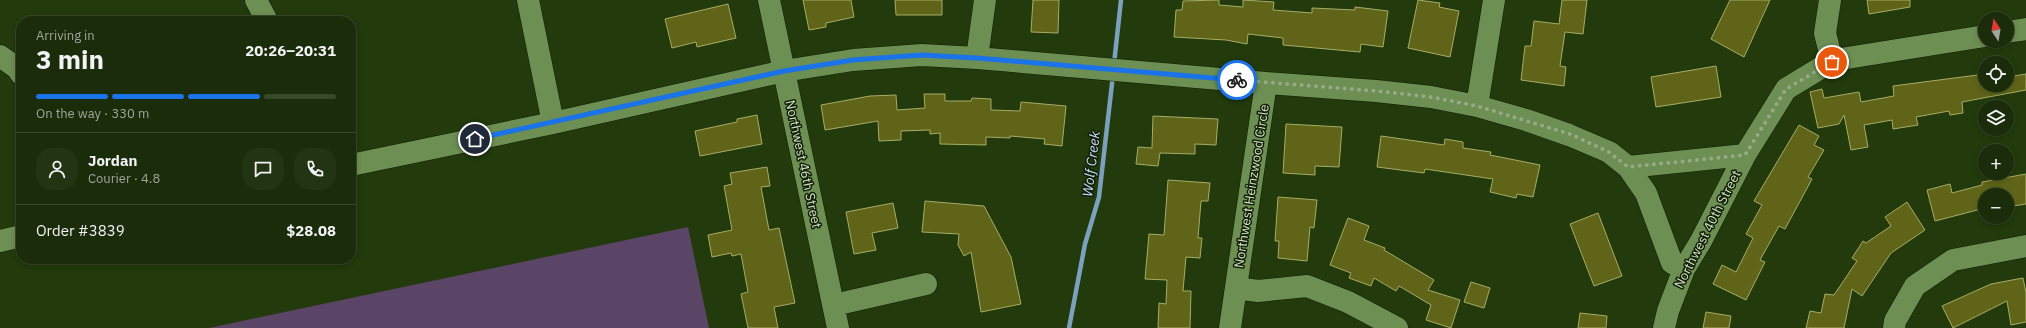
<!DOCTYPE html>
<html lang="en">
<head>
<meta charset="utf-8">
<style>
	body { margin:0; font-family:"IBM Plex Sans",sans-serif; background:#233412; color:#f1f3f6; height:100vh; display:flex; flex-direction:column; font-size:15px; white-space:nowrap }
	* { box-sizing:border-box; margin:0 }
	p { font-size:13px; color:#9fa79c }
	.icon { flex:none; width:22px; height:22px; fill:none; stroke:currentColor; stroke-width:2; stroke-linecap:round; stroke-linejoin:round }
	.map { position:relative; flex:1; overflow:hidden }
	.panel { position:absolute; left:16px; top:16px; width:340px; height:248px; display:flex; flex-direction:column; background:#1a2c09; border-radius:16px; box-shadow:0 2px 6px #0003,0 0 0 1px #38482a }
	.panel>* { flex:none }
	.needle { width:26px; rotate:348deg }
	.buttons { position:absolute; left:1978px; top:12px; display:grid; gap:8px }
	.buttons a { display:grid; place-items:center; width:36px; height:36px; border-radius:50%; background:#1a2c09; box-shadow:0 2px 6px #0003,0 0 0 1px #38482a; font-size:20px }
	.pin { position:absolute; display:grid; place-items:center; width:34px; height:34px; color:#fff; margin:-17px; border:2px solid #fff; border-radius:50%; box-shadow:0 1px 4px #0007 }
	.courier { position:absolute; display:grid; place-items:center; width:40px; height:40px; margin:-20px; border:3px solid #1a73e8; border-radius:50%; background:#fff; color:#222; box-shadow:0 1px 5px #0007 }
	.overview em { font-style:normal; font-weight:700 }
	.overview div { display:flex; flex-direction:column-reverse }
	.overview { display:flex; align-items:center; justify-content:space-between; height:68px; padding:0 20px }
	h1 { font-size:26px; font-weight:700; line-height:30px }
	.bar { display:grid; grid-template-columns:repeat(4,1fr); gap:6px 4px; align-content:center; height:48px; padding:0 20px }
	.bar i { height:5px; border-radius:3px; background:#38482a }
	.bar .current { background:#1a73e8 }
	.bar p { grid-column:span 4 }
	.line { display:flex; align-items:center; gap:10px; padding:0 20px; border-top:1px solid #38482a }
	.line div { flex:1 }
	.round { display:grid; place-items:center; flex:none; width:42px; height:42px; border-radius:16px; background:#233412 }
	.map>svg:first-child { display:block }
	.green { fill:#5b4567 }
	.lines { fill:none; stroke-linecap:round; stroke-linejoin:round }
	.stream { stroke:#7ba1bc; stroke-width:4.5 }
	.building { fill:#5f6418; stroke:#a6ad65 }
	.minor-casing { stroke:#0f1f02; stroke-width:23 }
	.minor { stroke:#6d8f53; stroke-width:22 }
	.done { stroke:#96aa86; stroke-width:4; stroke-dasharray:0 7.2 }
	.route { stroke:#1a73e8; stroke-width:5 }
	.labels { text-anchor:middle; stroke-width:3; stroke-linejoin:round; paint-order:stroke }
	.street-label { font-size:13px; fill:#d4e7c7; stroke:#111e06 }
	.water-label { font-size:14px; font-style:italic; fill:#c4ddfc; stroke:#111e06 }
</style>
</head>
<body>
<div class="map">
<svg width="2026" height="328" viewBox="0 0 2026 328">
	<rect width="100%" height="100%" fill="#223a0c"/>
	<path class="green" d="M688 227 709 328H209Z"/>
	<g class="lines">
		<path class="stream" d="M1114 64 1121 0
			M1069 328 1085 244 1099 197 1113 75"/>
	</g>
	<path class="building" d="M803 0H851L854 17 826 23V27L809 30Z
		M895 0H942V15H896Z
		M1033 0H1059L1058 33 1031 32Z
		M1219 0V5L1243 7V0L1274 2 1273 10 1312 13V8L1355 10V7L1388 11 1383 47 1361 44 1360 52 1283 45V38L1248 34 1247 44 1226 40 1174 37 1176 10H1182L1183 1Z
		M1418 0 1440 3 1439 7 1459 11 1450 57 1408 48Z
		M1562 0H1587L1583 34 1565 32 1560 66 1566 67 1564 86 1521 80 1525 46H1531L1534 21 1559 24Z
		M1730 0H1770L1744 57 1711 39Z
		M1867 0H1910V7L1869 14Z
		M728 4 736 38 697 47 696 42 672 48 665 19Z
		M1716 66 1721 97 1656 107 1651 77Z
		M1985 74V85H2007V74L2008 77 2026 74V90L1962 102 1963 113 1950 115 1949 111 1916 117 1918 125 1893 129 1892 120 1864 125 1868 147 1851 150 1844 115 1839 124 1818 128 1810 92 1822 89 1824 98 1859 92 1861 102 1894 96 1893 86Z
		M924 94H945V101H971L972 98 991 99V110L1020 111 1021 102 1066 106 1062 146 1044 144 1045 139 1010 136V138L986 137V145L940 144V133L930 134V130L901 131V140L879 141 878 121 825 130 821 105 870 96 896 95 897 110 925 108Z
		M757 115 762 144 700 156 695 131 737 122V119Z
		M1153 116 1218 119 1216 145 1195 144V154L1160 153 1158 166 1136 164 1138 147 1152 148Z
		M1286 124 1342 127 1339 167 1315 166V175L1283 173Z
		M1799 125 1819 136 1814 145 1824 150 1808 177 1812 179 1785 229 1779 226 1760 260 1765 262 1746 300 1713 284 1722 265 1736 272 1753 238 1746 234 1762 205 1754 201Z
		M1381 136 1444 145 1445 139 1463 142V148L1491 152 1490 155 1540 165 1533 197 1517 194 1516 198 1490 192 1493 179 1425 169 1424 173 1377 167Z
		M767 167 770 186 761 187 769 230 779 228 795 303 774 307 778 328H748L741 294 748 292 741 254 732 256 731 253 712 257 708 235 732 230 724 186 732 184 730 173Z
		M2026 174V204L2007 207V195H1985V208L1935 221 1927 190 1950 184 1952 193 1982 185V182Z
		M1168 180 1210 183 1208 201H1201L1198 238H1202L1200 258 1186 257 1183 291H1191L1190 328H1158L1159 303 1166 304 1167 280 1145 279 1149 234 1164 235Z
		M1278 197 1317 200 1314 228 1310 227 1307 261 1278 258 1279 241H1275Z
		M925 201 984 206 1011 257 1021 304 981 312 971 252 964 256 958 245 959 234 922 232Z
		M1907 202 1925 230 1891 253 1862 296 1852 289 1844 328H1806L1810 311 1821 313 1825 294 1834 295 1857 261 1852 258 1863 241 1866 243 1891 226 1885 217Z
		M893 203 898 228 872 233 876 250 854 254 846 212Z
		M1598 213 1622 276 1594 286 1570 224Z
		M1348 218 1369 226 1364 240 1385 248 1384 250 1434 280 1428 290 1460 300 1451 328 1426 320 1431 305 1399 286 1396 291 1374 278 1371 286 1349 278 1351 273 1330 265Z
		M2023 278 2026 293V322L2011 325 2007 301 1953 328 1942 306 1991 284Z
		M1471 282 1490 288 1484 308 1464 302Z
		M1706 312 1731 316 1729 328H1703Z
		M1580 313 1607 316 1606 328H1578Z"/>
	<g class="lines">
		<defs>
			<path id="minor" d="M256 0 267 21
				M528 0 553 123
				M769 0 838 328
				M1830 0 1825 33 1832 61
				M2007 32 2026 29
				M0 56 17 68 21 74
				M977 58 985 0
				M1477 106 1494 0
				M351 165 553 123 784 71 853 60 922 55 977 58 1266 83 1376 91 1431 97 1477 106 1526 120 1569 135 1609 152 1628 167 1646 193 1672 263 1684 269
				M1628 167 1745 155
				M0 241 21 236
				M1236 288 1258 291 1307 286 1348 302 1397 328
				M834 305 926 284
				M1230 328 1266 83
				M1664 328 1668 311 1684 269 1701 241 1745 155 1786 89 1832 61 1847 58 1985 36
				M1894 328 1895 321 1915 286 1953 260 2026 246"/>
		</defs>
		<use href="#minor" class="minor-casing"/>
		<use href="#minor" class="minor"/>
	</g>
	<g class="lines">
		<path class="done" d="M1237 80 1376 91 1431 97 1477 106 1570 134 1609 152 1628 167 1745 155 1786 89 1832 62"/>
		<path class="route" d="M475 139 784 71 853 60 894 57 922 55 977 58 1237 80"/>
	</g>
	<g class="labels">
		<g class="street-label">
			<text transform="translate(804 164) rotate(78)" y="5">Northwest 46th Street</text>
			<text transform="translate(1251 186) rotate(-81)" y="5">Northwest Heinzwood Circle</text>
			<text transform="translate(1707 229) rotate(-63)" y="5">Northwest 40th Street</text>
		</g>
		<g class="water-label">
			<text transform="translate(1091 164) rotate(-83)" y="5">Wolf Creek</text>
		</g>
	</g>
</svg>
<div class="buttons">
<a><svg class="needle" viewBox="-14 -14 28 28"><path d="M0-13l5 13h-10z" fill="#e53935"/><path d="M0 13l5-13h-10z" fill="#9fa79c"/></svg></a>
<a><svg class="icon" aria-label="locate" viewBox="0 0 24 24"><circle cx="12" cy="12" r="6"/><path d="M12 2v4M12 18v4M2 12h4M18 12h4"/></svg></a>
<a><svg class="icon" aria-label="layers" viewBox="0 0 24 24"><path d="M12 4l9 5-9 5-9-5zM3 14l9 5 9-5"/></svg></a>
<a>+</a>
<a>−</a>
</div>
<div class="pin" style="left:1832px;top:62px;background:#ea580c"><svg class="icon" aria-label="bag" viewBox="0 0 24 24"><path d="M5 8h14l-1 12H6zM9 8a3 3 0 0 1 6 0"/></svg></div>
<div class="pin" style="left:475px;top:139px;background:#1f2937"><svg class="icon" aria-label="home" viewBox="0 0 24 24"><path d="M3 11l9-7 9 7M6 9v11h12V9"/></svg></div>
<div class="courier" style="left:1237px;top:80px"><svg class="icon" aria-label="bike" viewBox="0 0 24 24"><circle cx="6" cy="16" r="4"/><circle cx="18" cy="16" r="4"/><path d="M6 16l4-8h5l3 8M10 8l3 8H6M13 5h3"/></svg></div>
<section class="panel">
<div class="overview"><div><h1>3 min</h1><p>Arriving in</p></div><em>20:26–20:31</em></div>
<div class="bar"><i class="current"></i><i class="current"></i><i class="current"></i><i></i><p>On the way · 330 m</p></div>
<div class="line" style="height:72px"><a class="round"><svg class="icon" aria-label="person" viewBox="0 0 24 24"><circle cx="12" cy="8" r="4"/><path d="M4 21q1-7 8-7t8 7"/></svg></a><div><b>Jordan</b><p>Courier · 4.8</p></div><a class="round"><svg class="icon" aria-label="chat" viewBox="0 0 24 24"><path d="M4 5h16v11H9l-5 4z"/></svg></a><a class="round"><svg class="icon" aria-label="phone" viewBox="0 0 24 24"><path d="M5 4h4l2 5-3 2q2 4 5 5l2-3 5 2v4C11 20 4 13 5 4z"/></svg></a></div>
<div class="line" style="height:52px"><div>Order #3839</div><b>$28.08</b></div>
</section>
</div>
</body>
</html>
